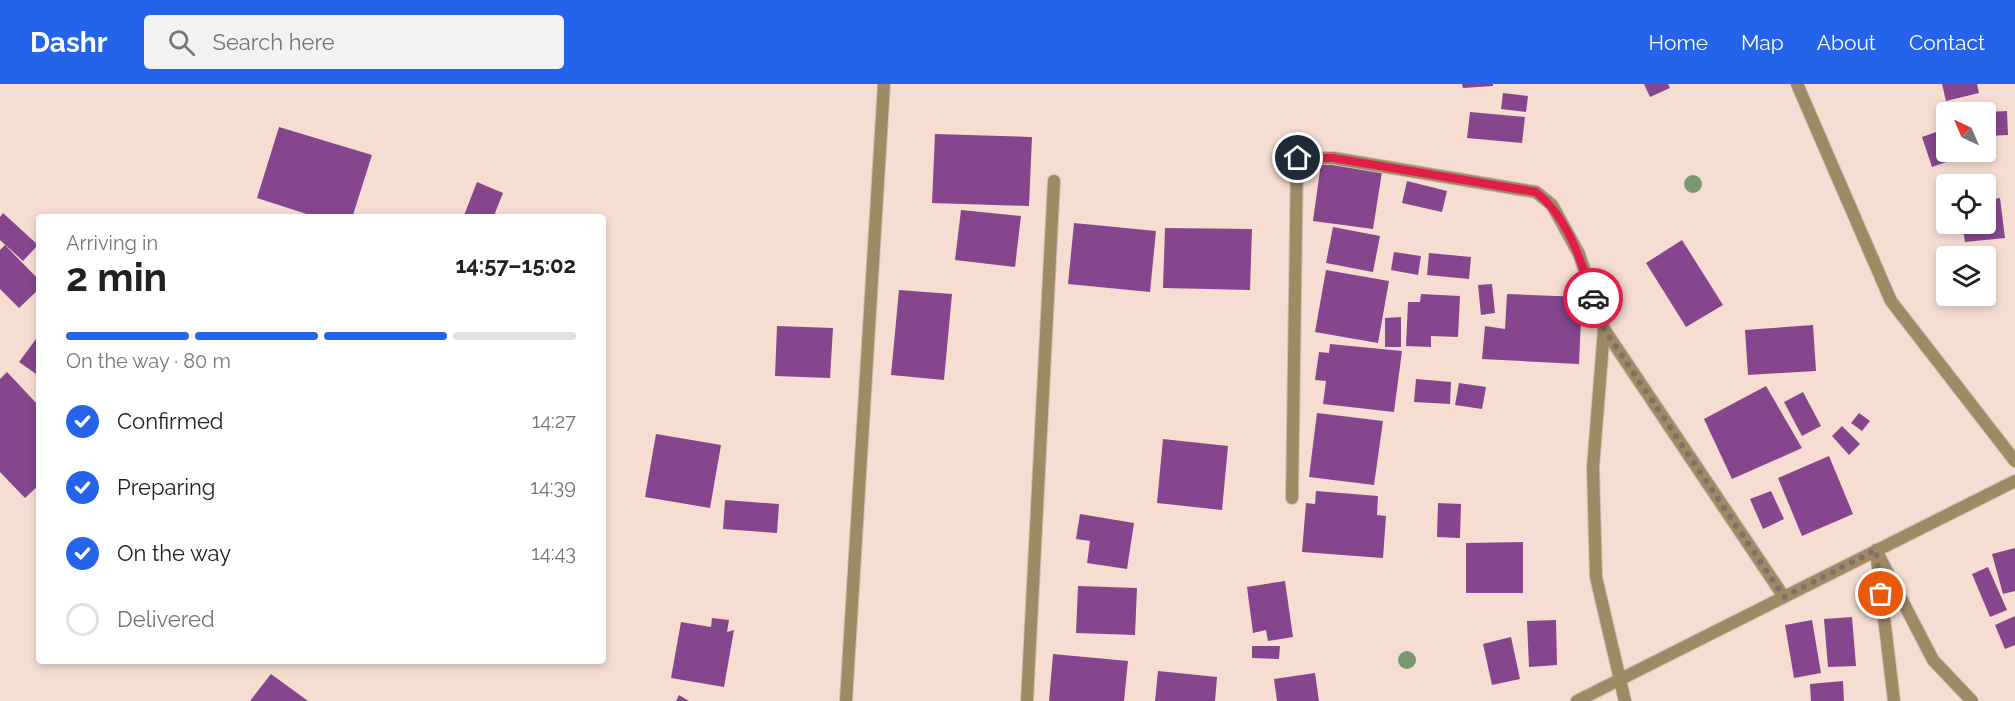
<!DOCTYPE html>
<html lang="en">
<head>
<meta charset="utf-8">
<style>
	body { margin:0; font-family:Raleway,sans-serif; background:#f2f2f2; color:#202124; height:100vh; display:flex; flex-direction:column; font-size:22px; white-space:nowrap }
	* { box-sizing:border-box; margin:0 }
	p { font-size:20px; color:#757577 }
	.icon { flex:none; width:33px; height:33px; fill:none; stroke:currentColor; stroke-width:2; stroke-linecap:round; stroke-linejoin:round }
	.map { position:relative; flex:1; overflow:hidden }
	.panel { position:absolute; left:36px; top:130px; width:570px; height:450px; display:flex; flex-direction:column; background:#fff; border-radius:6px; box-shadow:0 3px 9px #0003 }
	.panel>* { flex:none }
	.needle { width:39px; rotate:316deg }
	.fabs { position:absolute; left:1936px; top:18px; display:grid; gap:12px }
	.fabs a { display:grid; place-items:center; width:60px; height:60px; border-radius:6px; background:#fff; box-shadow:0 3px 9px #0003; font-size:30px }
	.pin { position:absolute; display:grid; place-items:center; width:51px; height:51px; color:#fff; margin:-26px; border:3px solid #fff; border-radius:50%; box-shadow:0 2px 6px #0007 }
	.courier { position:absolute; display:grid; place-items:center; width:60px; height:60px; margin:-30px; border:4px solid #e11d48; border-radius:50%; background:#fff; color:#222; box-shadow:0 2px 8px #0007 }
	.head em { font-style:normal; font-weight:700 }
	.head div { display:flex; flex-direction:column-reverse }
	.head { display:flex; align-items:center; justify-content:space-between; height:102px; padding:0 30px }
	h1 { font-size:39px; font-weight:700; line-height:45px }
	.bar { display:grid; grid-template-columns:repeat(4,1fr); gap:9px 6px; align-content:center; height:72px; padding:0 30px }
	.bar i { height:8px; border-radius:4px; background:#e0e0e0 }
	.bar .on { background:#2563eb }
	.bar p { grid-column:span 4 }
	ol { padding:0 30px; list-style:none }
	li { display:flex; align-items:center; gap:18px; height:66px }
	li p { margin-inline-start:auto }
	li .icon { padding:6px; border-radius:50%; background:#2563eb; color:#fff; stroke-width:4 }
	li:last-child { color:#757577 }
	li i { width:33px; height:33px; border:3px solid #e0e0e0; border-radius:50% }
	header { display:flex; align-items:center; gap:36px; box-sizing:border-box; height:84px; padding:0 30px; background:#2563eb; color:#fff }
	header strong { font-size:28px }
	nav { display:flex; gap:33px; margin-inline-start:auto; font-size:21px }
	.search { width:420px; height:54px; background:#f2f2f2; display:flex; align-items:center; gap:15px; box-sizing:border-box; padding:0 21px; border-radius:6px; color:#757577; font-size:22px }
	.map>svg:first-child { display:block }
	.building { fill:#86468d }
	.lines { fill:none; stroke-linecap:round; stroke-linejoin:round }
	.minor-casing { stroke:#d1bcb2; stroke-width:14 }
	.minor { stroke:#a08a65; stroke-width:12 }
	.tree { fill:#7c996d }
	.done { stroke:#7f706a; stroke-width:6; stroke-dasharray:0 10.8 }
	.route { stroke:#e11d48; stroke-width:8 }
</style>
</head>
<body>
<header>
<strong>Dashr</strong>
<div class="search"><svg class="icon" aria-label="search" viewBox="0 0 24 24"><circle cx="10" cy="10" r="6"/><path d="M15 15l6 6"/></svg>Search here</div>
<nav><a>Home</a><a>Map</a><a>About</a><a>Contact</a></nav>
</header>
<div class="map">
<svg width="2015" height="617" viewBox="0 0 2015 617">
	<rect width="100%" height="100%" fill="#f5ddd2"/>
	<path class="building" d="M1462 0H1493V2L1463 4Z
		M1644 0H1668L1670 4 1650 13Z
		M1942 0H1977L1979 9 1946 17Z
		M1503 9 1528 12 1526 28 1501 25Z
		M2007 27 2008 51 1986 52V28Z
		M1470 28 1525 33 1522 59 1467 54Z
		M279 43 372 71 352 134H319L257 114Z
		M1939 47 1949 77 1932 83 1922 53Z
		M935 50 1032 53 1029 122 932 119Z
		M1990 57 1992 73 1967 77 1966 68H1986V58Z
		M1321 79 1382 88 1373 145 1313 137Z
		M1407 97 1447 107 1442 128 1402 119Z
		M477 98 503 109 493 134H463Z
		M2000 114 2005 154 1965 158 1962 140H1986V116Z
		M961 126 1021 132 1015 183 955 176Z
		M3 129 38 161 23 177 0 156V133Z
		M1074 139 1156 147 1150 208 1068 200Z
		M1333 143 1380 152 1373 188 1326 179Z
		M1165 144 1252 145 1250 206 1163 204Z
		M1682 156 1723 221 1686 243 1646 179Z
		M5 161 39 196V205L19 224 0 205V166Z
		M1394 168 1421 172 1418 191 1391 186Z
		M1429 169 1471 173 1469 195 1427 191Z
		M1326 186 1389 197 1378 259 1315 248Z
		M1492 200 1495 229 1481 231 1478 201Z
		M899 206 952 210 944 296 891 291Z
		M1421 210 1460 212 1458 253 1431 252V263L1406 262 1408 218H1420Z
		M1507 210 1582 213 1579 280 1482 275 1485 242 1505 245Z
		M1401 233V263H1385V234Z
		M1813 241 1816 287 1748 291 1745 246Z
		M777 242 833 244 830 294 775 292Z
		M39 251V292L19 278Z
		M1330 260 1402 267 1394 328 1323 320 1326 297 1315 296 1319 268 1329 269Z
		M7 288 39 322V401L25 414 0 388V295Z
		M1416 295 1451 298 1450 320 1414 318Z
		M1459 299 1486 303 1482 325 1455 321Z
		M1766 302 1802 364 1732 395 1704 335Z
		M1803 308 1821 342 1802 352 1784 318Z
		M1317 329 1383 337 1374 401 1309 393Z
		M1859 329 1870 337 1862 347 1851 339Z
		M1842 342 1860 360 1849 371 1832 352Z
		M656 350 721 361 710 424 645 413Z
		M1163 355 1228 362 1222 426 1157 419Z
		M1829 372 1853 430 1802 452 1778 394Z
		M1316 407 1378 412 1377 431 1386 432 1383 474 1302 468 1306 419 1315 420Z
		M1771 407 1784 435 1763 445 1750 415Z
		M725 416 779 420 777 449 723 445Z
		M1438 419 1461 420 1460 454 1437 453Z
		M1080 430 1134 439 1127 485 1087 479 1090 457 1076 455Z
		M1523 458V509H1466V459Z
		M2015 464V507L2003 510 1992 470Z
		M1988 483 2007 526 1990 533 1972 490Z
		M1285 497 1293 553 1268 557 1266 546 1253 549 1247 503Z
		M1078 502 1137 504 1135 551 1076 549Z
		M2015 532V561L2005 565 1995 541Z
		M1852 533 1856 582 1828 583 1824 535Z
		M712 534 729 536 727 548 734 546 724 603 671 594 681 538 711 543Z
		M1556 536 1557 581 1529 583 1527 537Z
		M1812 536 1821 589 1794 594 1785 541Z
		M1511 553 1520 595 1492 601 1483 560Z
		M1252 562H1280L1279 575 1252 574Z
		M1053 570 1128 577 1124 617H1049Z
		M1158 587 1217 593 1215 617H1155Z
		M1315 589 1319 617H1277L1274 595Z
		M271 590 308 617H250Z
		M1843 597 1844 617H1811L1810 600Z
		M679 611 689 617H676Z"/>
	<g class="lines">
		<defs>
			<path id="minor" d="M1797 0 1891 217 2015 377
				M1604 245 1593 384 1596 493 1625 617
				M1292 414 1297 74H1333L1536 108 1552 121 1579 170 1604 245 1784 513
				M1876 466 1933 576 1972 617
				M1877 475 1894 617
				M846 617 884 0
				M1027 617 1054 97
				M1577 617 2015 397"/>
		</defs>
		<use href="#minor" class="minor-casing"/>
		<use href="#minor" class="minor"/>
	</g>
	<g class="tree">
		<circle cx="1693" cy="100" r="9"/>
		<circle cx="1407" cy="576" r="9"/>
	</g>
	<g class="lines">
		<path class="done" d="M1593 214 1604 245 1784 513 1876 466 1881 510"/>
		<path class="route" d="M1298 74H1333L1536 108C1568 134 1581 176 1593 214"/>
	</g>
</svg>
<div class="fabs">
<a><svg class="needle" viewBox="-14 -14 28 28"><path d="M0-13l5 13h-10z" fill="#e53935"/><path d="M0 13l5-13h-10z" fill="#757577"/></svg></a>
<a><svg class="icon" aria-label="locate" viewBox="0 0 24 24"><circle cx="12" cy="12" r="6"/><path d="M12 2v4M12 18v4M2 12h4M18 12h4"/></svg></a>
<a><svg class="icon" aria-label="layers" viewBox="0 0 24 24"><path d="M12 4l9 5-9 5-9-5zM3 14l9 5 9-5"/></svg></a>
</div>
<div class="pin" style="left:1881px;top:510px;background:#ea580c"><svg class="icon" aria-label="bag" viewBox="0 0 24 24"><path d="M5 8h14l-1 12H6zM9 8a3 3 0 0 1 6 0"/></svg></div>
<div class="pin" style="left:1298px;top:74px;background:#1f2937"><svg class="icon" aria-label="home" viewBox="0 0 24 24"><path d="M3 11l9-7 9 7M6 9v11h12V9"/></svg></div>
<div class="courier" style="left:1593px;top:214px"><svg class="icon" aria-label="car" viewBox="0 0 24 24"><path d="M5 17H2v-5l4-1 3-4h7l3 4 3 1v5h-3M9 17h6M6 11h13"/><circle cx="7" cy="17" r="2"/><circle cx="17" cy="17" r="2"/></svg></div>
<section class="panel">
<div class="head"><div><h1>2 min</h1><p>Arriving in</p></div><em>14:57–15:02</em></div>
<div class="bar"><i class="on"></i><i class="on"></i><i class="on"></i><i></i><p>On the way · 80 m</p></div>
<ol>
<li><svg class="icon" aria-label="check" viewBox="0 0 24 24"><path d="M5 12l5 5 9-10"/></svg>Confirmed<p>14:27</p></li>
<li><svg class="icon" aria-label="check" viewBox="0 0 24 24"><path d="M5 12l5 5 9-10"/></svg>Preparing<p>14:39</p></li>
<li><svg class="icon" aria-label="check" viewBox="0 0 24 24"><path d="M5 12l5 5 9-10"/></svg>On the way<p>14:43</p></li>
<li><i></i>Delivered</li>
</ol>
</section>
</div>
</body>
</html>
